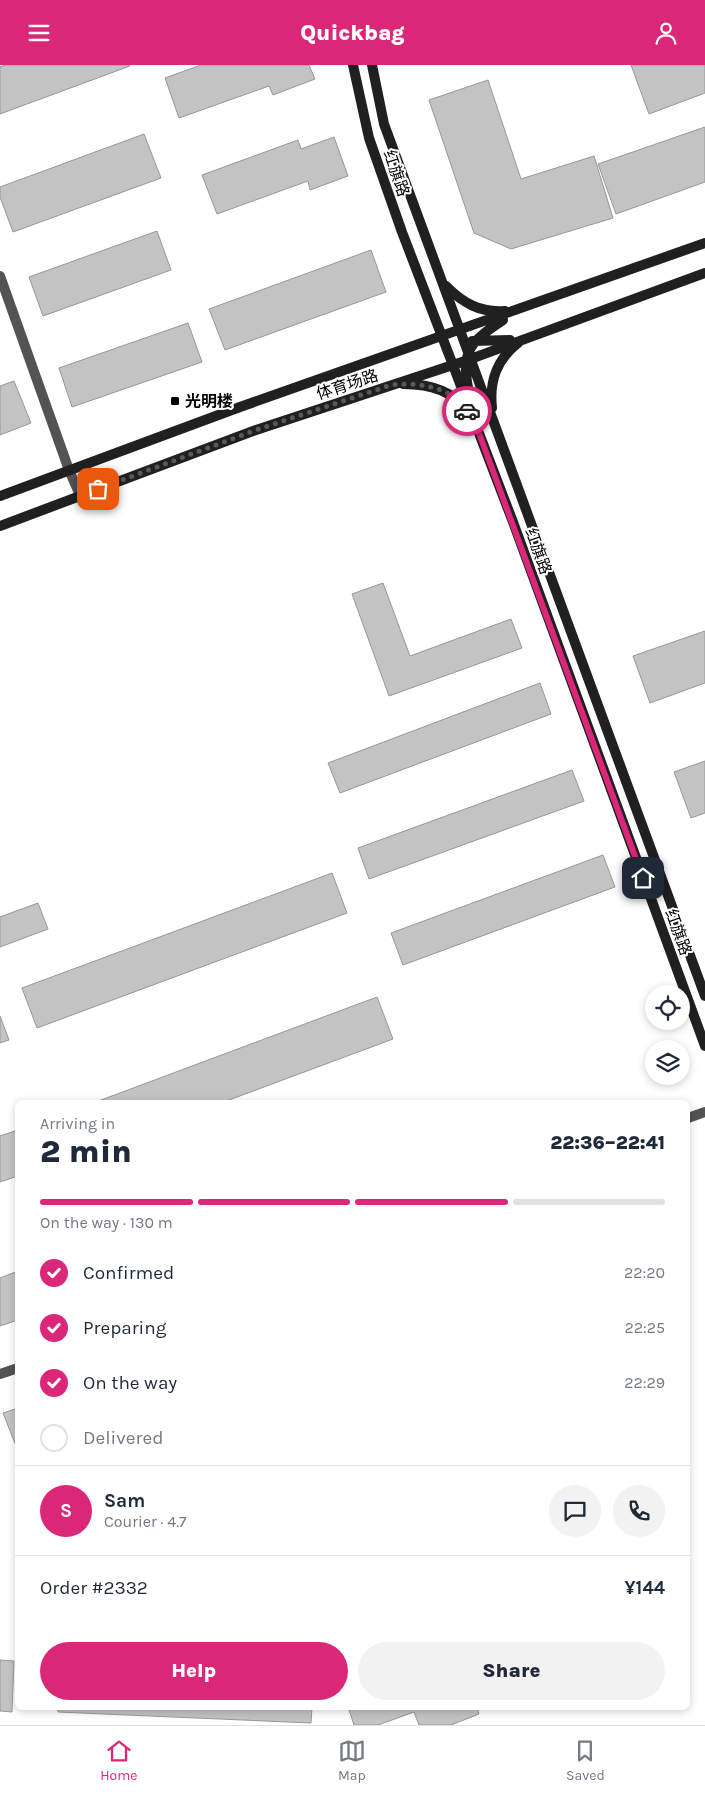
<!DOCTYPE html>
<html lang="en">
<head>
<meta charset="utf-8">
<style>
	body { margin:0; font-family:Karla,"Noto Sans SC",sans-serif; background:#f2f2f3; color:#1f2937; height:100vh; display:flex; flex-direction:column; font-size:19px; white-space:nowrap }
	* { box-sizing:border-box; margin:0 }
	p { font-size:16px; color:#747a83 }
	.icon { flex:none; width:28px; height:28px; fill:none; stroke:currentColor; stroke-width:2; stroke-linecap:round; stroke-linejoin:round }
	.map { position:relative; flex:1; overflow:hidden }
	.details { position:absolute; left:15px; top:1035px; width:675px; height:610px; display:flex; flex-direction:column; background:#fff; border-radius:8px; box-shadow:0 2px 8px #0003 }
	.details>* { flex:none }
	.tools { position:absolute; left:645px; top:920px; display:grid; gap:10px }
	.tools a { display:grid; place-items:center; width:45px; height:45px; border-radius:50%; background:#fff; box-shadow:0 2px 8px #0003; font-size:25px }
	.pin { position:absolute; display:grid; place-items:center; width:42px; height:42px; color:#fff; margin:-21px; border-radius:10px; box-shadow:0 2px 8px #0006 }
	.courier { position:absolute; display:grid; place-items:center; width:50px; height:50px; margin:-25px; border:4px solid #db2777; border-radius:50%; background:#fff; color:#222; box-shadow:0 1px 6px #0007 }
	.head em { font-style:normal; font-weight:800 }
	.head div { display:flex; flex-direction:column-reverse }
	.head { display:flex; align-items:center; justify-content:space-between; height:85px; padding:0 25px }
	h1 { font-size:32px; font-weight:800; line-height:38px }
	.bar { display:grid; grid-template-columns:repeat(4,1fr); gap:8px 5px; align-content:center; height:60px; padding:0 25px }
	.bar i { height:6px; border-radius:4px; background:#e0e1e3 }
	.bar .selected { background:#db2777 }
	.bar p { grid-column:span 4 }
	.line { display:flex; align-items:center; gap:12px; padding:0 25px; border-top:1px solid #e0e1e3 }
	.line div { flex:1 }
	.round { display:grid; place-items:center; flex:none; width:52px; height:52px; border-radius:26px; background:#f2f2f3 }
	ol { padding:0 25px; list-style:none }
	li { display:flex; align-items:center; gap:15px; height:55px }
	li p { margin-inline-start:auto }
	li .icon { padding:5px; border-radius:50%; background:#db2777; color:#fff; stroke-width:4 }
	li:last-child { color:#747a83 }
	li i { width:28px; height:28px; border:2px solid #e0e1e3; border-radius:50% }
	.cta { display:flex; gap:10px; margin-top:auto; padding:10px 25px }
	.cta a { flex:1; height:58px; border-radius:30px; background:#db2777; color:#fff; font-size:20px; font-weight:800; line-height:58px; text-align:center }
	.cta a+a { background:#f2f2f3; color:#1f2937 }
	header { display:flex; justify-content:space-between; align-items:center; height:65px; padding:0 25px; background:#db2777; color:#fff; font-size:22px; font-weight:800 }
	.menu { display:flex; justify-content:space-around; align-items:center; height:70px; border-top:1px solid #e0e1e3; background:#fff; font-size:14px; color:#747a83 }
	.menu a { display:grid; justify-items:center; gap:2px }
	.menu .selected { color:#db2777 }
	.map>svg:first-child { display:block }
	.building { fill:#c3c3c3; stroke:#979797 }
	.lines { fill:none; stroke-linecap:round; stroke-linejoin:round }
	.lane { stroke:#535353; stroke-width:10 }
	.street { stroke:#535353; stroke-width:10 }
	.secondary { stroke:#202020; stroke-width:10 }
	.done { stroke:#595959; stroke-width:5; stroke-dasharray:0 9 }
	.route { stroke:#db2777; stroke-width:6 }
	.poi-dot { fill:#000; stroke:#fff; stroke-width:2 }
	.labels { text-anchor:middle; stroke-width:4; stroke-linejoin:round; paint-order:stroke }
	.street-label { font-size:16px; fill:#000; stroke:#fff }
	.poi-label { font-size:16px; font-weight:bold; fill:#000; stroke:#fff; text-anchor:start }
</style>
</head>
<body>
<header><svg class="icon" aria-label="menu" viewBox="0 0 24 24"><path d="M4 6h16M4 12h16M4 18h16"/></svg>Quickbag<svg class="icon" aria-label="person" viewBox="0 0 24 24"><circle cx="12" cy="8" r="4"/><path d="M4 21q1-7 8-7t8 7"/></svg></header>
<div class="map">
<svg width="705" height="1660" viewBox="0 0 705 1660">
	<rect width="100%" height="100%" fill="#fff"/>
	<path class="building" d="M6 0H129L130 1 0 49V2Z
		M201 0H309L315 14 273 30 269 21 179 53 165 13Z
		M631 0H705V28L649 49Z
		M488 15 521 114 594 91 613 153 511 184 474 168 429 35Z
		M705 62V117L616 149 598 99Z
		M144 69 161 113 13 167 0 132V122Z
		M334 72 348 111 310 125 308 116 217 149 202 110 298 75 301 84Z
		M157 166 171 205 43 251 29 212Z
		M371 185 386 227 225 285 209 244Z
		M188 258 202 297 72 342 59 303Z
		M14 316 31 358 0 370V321Z
		M383 518 410 591 511 554 522 583 389 631 352 529Z
		M705 566V618L650 638 633 591Z
		M540 618 551 649 340 728 328 698Z
		M705 696V748L691 753 674 707Z
		M572 705 584 736 369 814 358 783Z
		M603 790 615 822 403 900 391 868Z
		M332 808 347 848 37 963 22 923Z
		M38 838 48 864 0 882V852Z
		M377 932 393 974 221 1038H93Z
		M0 951 9 975 0 978Z
		M18 1065V1111L0 1117V1071Z
		M18 1206V1255L0 1261V1213Z
		M18 1343V1386L3 1348Z
		M0 1595 14 1596 12 1647 0 1646Z
		M58 1642H312L311 1658 58 1647Z
		M348 1642H477L479 1649 451 1660H419L414 1647 378 1660H354Z"/>
	<g class="lines">
		<path class="lane" d="M0 211 69 405 80 430"/>
		<path class="street" d="M688 1053 705 1047
			M0 1309 18 1303"/>
		<path class="secondary" d="M353 0 369 73 402 167 513 457 705 981
			M372 0 384 59 705 931
			M446 221C463 238 480 248 505 246
			M472 276 510 275
			M403 319C427 319 453 325 467 346
			M469 328C460 286 470 277 503 255
			M492 343C489 315 497 294 519 277
			M0 431 240 342 705 178
			M0 461 256 365 465 296 705 208"/>
	</g>
	<g class="lines">
		<path class="done" d="M98 424 256 365 391 320C419 317 450 321 467 346"/>
		<path class="route" d="M467 346 476 360 643 813"/>
	</g>
	<rect class="poi-dot" x="170" y="331" width="10" height="10" rx="2.5"/>
	<g class="labels">
		<g class="street-label">
			<text transform="translate(397 108) rotate(71)" y="6">红旗路</text>
			<text transform="translate(347 319) rotate(-18)" y="6">体育场路</text>
			<text transform="translate(539 486) rotate(70)" y="6">红旗路</text>
			<text transform="translate(679 867) rotate(70)" y="6">红旗路</text>
		</g>
		<g class="poi-label">
			<text x="185" y="342">光明楼</text>
		</g>
	</g>
</svg>
<div class="tools">
<a><svg class="icon" aria-label="locate" viewBox="0 0 24 24"><circle cx="12" cy="12" r="6"/><path d="M12 2v4M12 18v4M2 12h4M18 12h4"/></svg></a>
<a><svg class="icon" aria-label="layers" viewBox="0 0 24 24"><path d="M12 4l9 5-9 5-9-5zM3 14l9 5 9-5"/></svg></a>
</div>
<div class="pin" style="left:98px;top:424px;background:#ea580c"><svg class="icon" aria-label="bag" viewBox="0 0 24 24"><path d="M5 8h14l-1 12H6zM9 8a3 3 0 0 1 6 0"/></svg></div>
<div class="pin" style="left:643px;top:813px;background:#1f2937"><svg class="icon" aria-label="home" viewBox="0 0 24 24"><path d="M3 11l9-7 9 7M6 9v11h12V9"/></svg></div>
<div class="courier" style="left:467px;top:346px"><svg class="icon" aria-label="car" viewBox="0 0 24 24"><path d="M5 17H2v-5l4-1 3-4h7l3 4 3 1v5h-3M9 17h6M6 11h13"/><circle cx="7" cy="17" r="2"/><circle cx="17" cy="17" r="2"/></svg></div>
<section class="details">
<div class="head"><div><h1>2 min</h1><p>Arriving in</p></div><em>22:36–22:41</em></div>
<div class="bar"><i class="selected"></i><i class="selected"></i><i class="selected"></i><i></i><p>On the way · 130 m</p></div>
<ol>
<li><svg class="icon" aria-label="check" viewBox="0 0 24 24"><path d="M5 12l5 5 9-10"/></svg>Confirmed<p>22:20</p></li>
<li><svg class="icon" aria-label="check" viewBox="0 0 24 24"><path d="M5 12l5 5 9-10"/></svg>Preparing<p>22:25</p></li>
<li><svg class="icon" aria-label="check" viewBox="0 0 24 24"><path d="M5 12l5 5 9-10"/></svg>On the way<p>22:29</p></li>
<li><i></i>Delivered</li>
</ol>
<div class="line" style="height:90px"><b class="round" style="background:#db2777;color:#fff">S</b><div><b>Sam</b><p>Courier · 4.7</p></div><a class="round"><svg class="icon" aria-label="chat" viewBox="0 0 24 24"><path d="M4 5h16v11H9l-5 4z"/></svg></a><a class="round"><svg class="icon" aria-label="phone" viewBox="0 0 24 24"><path d="M5 4h4l2 5-3 2q2 4 5 5l2-3 5 2v4C11 20 4 13 5 4z"/></svg></a></div>
<div class="line" style="height:65px"><div>Order #2332</div><b>¥144</b></div>
<div class="cta"><a>Help</a><a>Share</a></div>
</section>
</div>
<nav class="menu">
<a class="selected"><svg class="icon" aria-label="home" viewBox="0 0 24 24"><path d="M3 11l9-7 9 7M6 9v11h12V9"/></svg>Home</a>
<a><svg class="icon" aria-label="map" viewBox="0 0 24 24"><path d="M3 6l6-2 6 2 6-2v14l-6 2-6-2-6 2zM9 4v14M15 6v14"/></svg>Map</a>
<a><svg class="icon" aria-label="saved" viewBox="0 0 24 24"><path d="M7 4h10v16l-5-4-5 4z"/></svg>Saved</a>
</nav>
</body>
</html>
